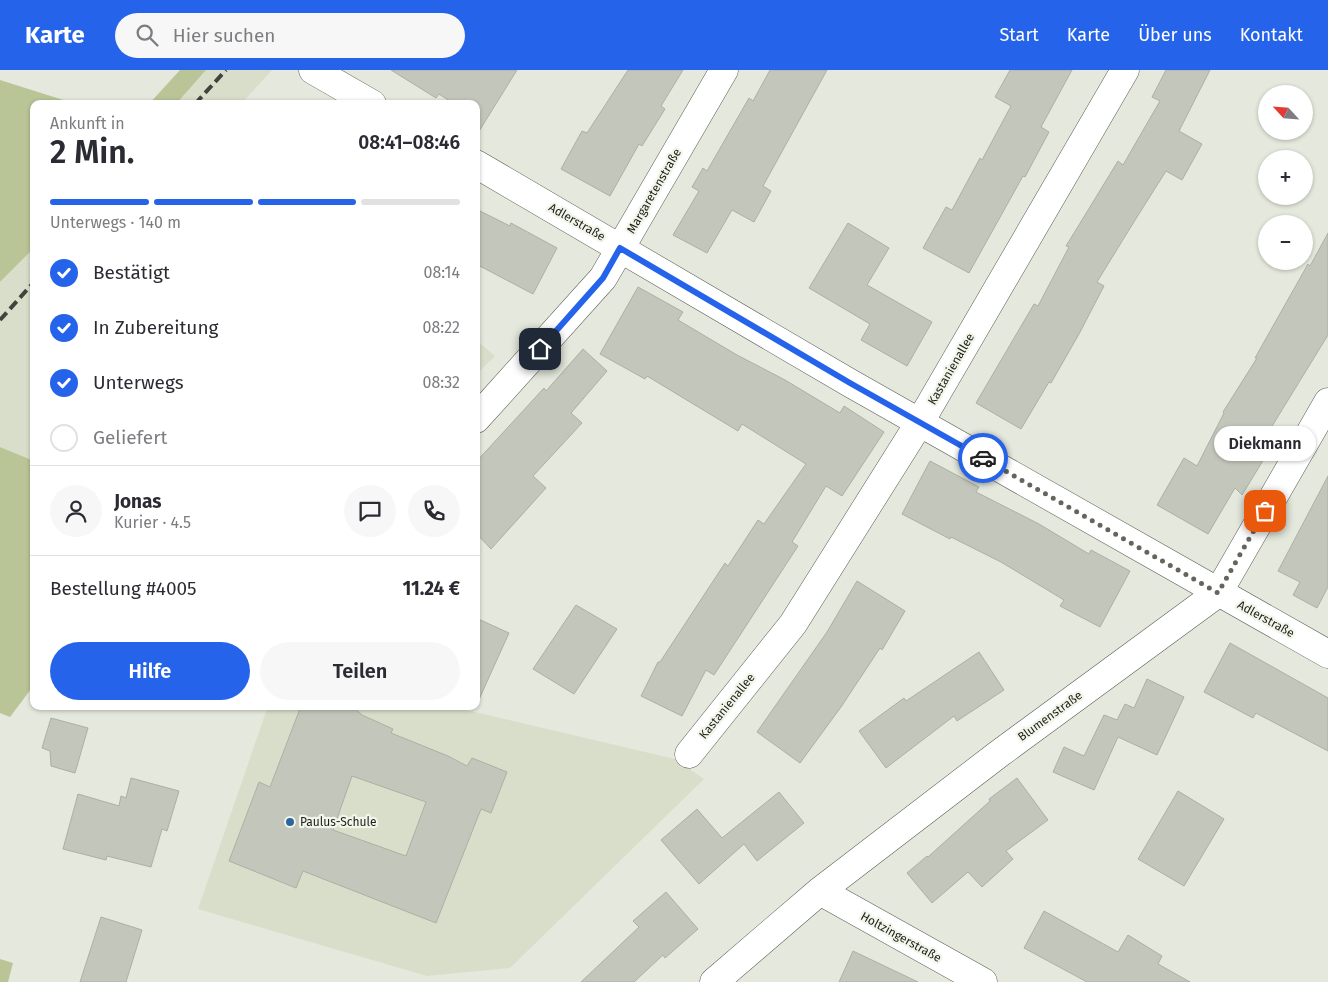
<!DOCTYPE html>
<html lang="de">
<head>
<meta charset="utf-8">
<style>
	body { margin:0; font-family:"Fira Sans",sans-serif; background:#f7f7f7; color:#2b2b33; height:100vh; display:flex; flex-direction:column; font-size:19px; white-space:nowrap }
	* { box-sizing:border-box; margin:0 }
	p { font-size:16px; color:#7c7c81 }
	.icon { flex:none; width:28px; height:28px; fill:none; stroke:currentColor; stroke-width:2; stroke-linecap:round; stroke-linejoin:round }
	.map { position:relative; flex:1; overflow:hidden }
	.sheet { position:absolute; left:30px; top:30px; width:450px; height:610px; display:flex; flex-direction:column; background:#fff; border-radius:10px; box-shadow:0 1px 4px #0004 }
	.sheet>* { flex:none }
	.needle { width:32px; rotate:296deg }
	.buttons { position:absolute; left:1258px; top:15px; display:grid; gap:10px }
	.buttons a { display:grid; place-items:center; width:55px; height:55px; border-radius:50%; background:#fff; box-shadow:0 1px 4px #0004; font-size:25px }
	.pin { position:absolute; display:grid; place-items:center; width:42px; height:42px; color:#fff; margin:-21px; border-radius:10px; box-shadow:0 2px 8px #0006 }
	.courier { position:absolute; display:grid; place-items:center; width:50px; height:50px; margin:-25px; border:4px solid #2563eb; border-radius:50%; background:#fff; color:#222; box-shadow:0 1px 6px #0007 }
	.bubble { position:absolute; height:35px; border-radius:18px; background:#fff; box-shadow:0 1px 4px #0004; font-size:16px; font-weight:600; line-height:35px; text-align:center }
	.headline em { font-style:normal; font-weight:600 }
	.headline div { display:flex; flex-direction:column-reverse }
	.headline { display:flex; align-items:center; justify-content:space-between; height:85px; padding:0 20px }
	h1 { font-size:32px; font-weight:600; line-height:38px }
	.bar { display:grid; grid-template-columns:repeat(4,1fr); gap:8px 5px; align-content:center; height:60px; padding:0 20px }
	.bar i { height:6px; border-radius:4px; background:#e1e1e2 }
	.bar .active { background:#2563eb }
	.bar p { grid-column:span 4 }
	.line { display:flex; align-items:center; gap:12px; padding:0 20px; border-top:1px solid #e1e1e2 }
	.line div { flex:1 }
	.round { display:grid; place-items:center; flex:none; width:52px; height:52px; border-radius:26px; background:#f7f7f7 }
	ol { padding:0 20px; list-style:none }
	li { display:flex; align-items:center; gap:15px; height:55px }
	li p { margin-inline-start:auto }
	li .icon { padding:5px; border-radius:50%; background:#2563eb; color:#fff; stroke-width:4 }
	li:last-child { color:#7c7c81 }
	li i { width:28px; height:28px; border:2px solid #e1e1e2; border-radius:50% }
	.button { display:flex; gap:10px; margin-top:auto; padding:10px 20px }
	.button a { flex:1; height:58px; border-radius:30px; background:#2563eb; color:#fff; font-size:20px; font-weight:600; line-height:58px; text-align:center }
	.button a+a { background:#f7f7f7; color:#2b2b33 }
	header { display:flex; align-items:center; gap:30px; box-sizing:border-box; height:70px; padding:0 25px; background:#2563eb; color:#fff }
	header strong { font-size:24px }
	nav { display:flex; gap:28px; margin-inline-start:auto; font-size:18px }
	.search { width:350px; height:45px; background:#f7f7f7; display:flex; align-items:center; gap:12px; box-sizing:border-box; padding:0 18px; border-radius:28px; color:#7c7c81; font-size:19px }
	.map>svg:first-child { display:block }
	.built { fill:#d9decb }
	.green { fill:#b9c597 }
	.building { fill:#c3c7bb; stroke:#acb0a4; fill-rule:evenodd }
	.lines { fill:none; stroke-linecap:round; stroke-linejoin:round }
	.minor-casing { stroke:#5c5f55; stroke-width:29 }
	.minor { stroke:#fff; stroke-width:28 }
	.rail { stroke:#42433e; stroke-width:4; stroke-dasharray:10 5; stroke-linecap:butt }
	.done { stroke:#64655f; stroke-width:5; stroke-dasharray:0 9 }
	.route { stroke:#2563eb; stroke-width:6 }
	.poi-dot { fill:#2b679e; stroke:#f2f5e9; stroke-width:2 }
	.labels { text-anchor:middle; stroke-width:4.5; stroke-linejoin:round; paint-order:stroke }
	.street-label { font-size:12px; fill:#1e1f1b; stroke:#f2f5e9 }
	.poi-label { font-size:12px; fill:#1e1f1b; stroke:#f2f5e9; text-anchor:start }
</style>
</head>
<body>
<header>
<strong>Karte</strong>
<div class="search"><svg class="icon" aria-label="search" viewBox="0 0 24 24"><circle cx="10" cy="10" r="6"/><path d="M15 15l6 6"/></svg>Hier suchen</div>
<nav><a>Start</a><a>Karte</a><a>Über uns</a><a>Kontakt</a></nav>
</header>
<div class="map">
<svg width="1328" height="912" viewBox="0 0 1328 912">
	<rect width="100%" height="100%" fill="#e5e8dc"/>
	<path class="built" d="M206 0H272L241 34H176Z
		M34 178V391L0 377V212Z
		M476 270 495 286 476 305Z
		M268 636H449L675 689 704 709 510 898 427 906 198 839Z"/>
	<path class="green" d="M180 0H206L176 34H149Z
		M0 10 76 34H34V178L0 212Z
		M0 377 34 391V615L10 647 0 643Z
		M0 889 13 893 8 912H0Z"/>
	<path class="building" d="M391 0H517L476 66V34H454L439 24 436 28Z
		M628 0H683L661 36 665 39 642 76 639 74 610 126 561 99 582 61 587 63Z
		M770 0H827L763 116 771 121 754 152 732 140 707 183 673 165 699 121 692 117 703 98 707 101 749 28 753 31Z
		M1010 0H1072L1041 57 1049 62 1025 107 1023 106 969 203 923 178 946 137 952 140 980 88 982 90 1011 36 995 27Z
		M1166 0H1210L1179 61 1202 74 1182 110 1166 101 1132 155 1097 212 1104 216 1079 264 1051 313 1049 312 1021 359 976 333 1034 234 1038 236 1069 177 1066 176 1082 150 1118 91 1123 95 1160 31 1152 27Z
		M476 139 510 156 511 153 557 178 533 224 476 194Z
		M848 153 889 178 867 215 932 252 907 296 861 270 870 254 809 218Z
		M1328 163V265L1258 379 1267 384 1242 425 1235 418 1208 464 1157 435 1184 388 1197 396 1224 343 1223 342 1257 288H1255L1308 194 1310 196Z
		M638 217 683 242 678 250 737 285 785 310 840 343 844 336 884 362 842 426 826 416 792 472 798 476 714 605 706 600 682 646 641 626 658 592H660L725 493 728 496 758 450 764 454 806 394 742 354 738 361 647 306 645 309 600 284Z
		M583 279 607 301 571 343 582 353 533 406 546 418 491 479 476 463V392L544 318 546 321Z
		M930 391 979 417 976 422 1039 454 1089 484 1091 480 1130 501 1100 557 1060 536 1064 530 1001 492 951 467 950 469 902 444Z
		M1328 406V517L1317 538 1293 525 1300 512 1278 501Z
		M857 511 905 541 882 580 880 578 841 637 800 693 757 662 827 562Z
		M576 535 617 559 574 624 533 599Z
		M476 548 509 563 476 636Z
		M1230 573 1328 628V681L1256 643 1253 648 1204 622Z
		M979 582 1004 620 957 651 954 646 886 698 859 661 904 628 906 631Z
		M1147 609 1184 627 1157 685 1118 667 1094 720 1053 702 1064 677 1084 686 1104 645 1117 650 1125 634 1134 638Z
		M301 636H352L362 645 393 659 391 663 448 686 467 696 472 688 507 702 491 743 481 739 436 853 303 801 296 818 229 791 259 712 270 717ZM352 706 426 732 406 786 333 760Z
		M51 648 88 658 75 703 51 696 50 681 42 678Z
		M131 708 179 721 167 761 162 759 151 797 107 786 106 790 63 779 78 724 119 736 121 726 126 728Z
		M1017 708 1048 750 1006 781 1013 789 982 817 968 802 932 833 907 803 927 786 928 787 990 731 989 729Z
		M1178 721 1224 749 1184 816 1138 789Z
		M779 722 804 753 757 791 744 774 699 814 661 770 697 739 722 768Z
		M666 822 698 859 665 888 663 885 634 912H581L639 857 633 851Z
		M1044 841 1118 882 1128 865 1162 886 1158 894 1190 912H1087L1024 878Z
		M101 847 142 860 126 912H80Z
		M853 881 918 912H839Z"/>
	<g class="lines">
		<defs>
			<path id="minor" d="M313 0 372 34
				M476 94 850 313 1328 584
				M476 349 603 208 724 0
				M689 684 793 554 920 352 1125 0
				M820 821 983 912
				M714 912 820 821 1000 683 1218 523 1328 332"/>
		</defs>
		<use href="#minor" class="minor-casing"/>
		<use href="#minor" class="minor"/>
		<path class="rail" d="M195 34 226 0
			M0 250 34 212"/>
	</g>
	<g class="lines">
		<path class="done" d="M983 388 1218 523 1265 441"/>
		<path class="route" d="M540 279 603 208 620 178 850 313 983 388"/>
	</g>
	<circle class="poi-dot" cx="290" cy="752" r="5"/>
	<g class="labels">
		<g class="street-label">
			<text transform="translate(654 121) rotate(-60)" y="4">Margaretenstraße</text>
			<text transform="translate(577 152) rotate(30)" y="4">Adlerstraße</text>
			<text transform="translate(951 299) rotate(-60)" y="4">Kastanienallee</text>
			<text transform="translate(1266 549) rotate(29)" y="4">Adlerstraße</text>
			<text transform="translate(727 636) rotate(-51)" y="4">Kastanienallee</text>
			<text transform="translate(1050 646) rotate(-36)" y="4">Blumenstraße</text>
			<text transform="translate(901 867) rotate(29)" y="4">Holtzingerstraße</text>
		</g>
		<g class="poi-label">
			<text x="300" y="756">Paulus-Schule</text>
		</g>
	</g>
</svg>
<div class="buttons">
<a><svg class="needle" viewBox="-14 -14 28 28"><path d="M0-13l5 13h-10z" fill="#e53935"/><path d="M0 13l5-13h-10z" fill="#7c7c81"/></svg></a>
<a>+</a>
<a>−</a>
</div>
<div class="pin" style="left:1265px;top:441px;background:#ea580c"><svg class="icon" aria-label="bag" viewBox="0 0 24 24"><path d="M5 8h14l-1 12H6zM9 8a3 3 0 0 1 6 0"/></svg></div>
<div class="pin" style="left:540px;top:279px;background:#1f2937"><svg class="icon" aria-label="home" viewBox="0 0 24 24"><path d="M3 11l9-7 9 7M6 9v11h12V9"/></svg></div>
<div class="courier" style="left:983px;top:388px"><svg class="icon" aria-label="car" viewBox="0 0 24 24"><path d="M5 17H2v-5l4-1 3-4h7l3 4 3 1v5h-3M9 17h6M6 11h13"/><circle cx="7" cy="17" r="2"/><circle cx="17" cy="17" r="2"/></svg></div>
<div class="bubble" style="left:1214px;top:356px;width:102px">Diekmann</div>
<section class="sheet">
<div class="headline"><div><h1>2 Min.</h1><p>Ankunft in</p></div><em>08:41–08:46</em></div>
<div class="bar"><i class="active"></i><i class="active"></i><i class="active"></i><i></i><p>Unterwegs · 140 m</p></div>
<ol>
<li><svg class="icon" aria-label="check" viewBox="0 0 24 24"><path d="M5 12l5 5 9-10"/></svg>Bestätigt<p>08:14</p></li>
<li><svg class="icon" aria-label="check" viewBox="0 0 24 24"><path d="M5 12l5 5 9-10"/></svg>In Zubereitung<p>08:22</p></li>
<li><svg class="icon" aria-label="check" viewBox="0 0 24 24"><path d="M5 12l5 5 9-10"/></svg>Unterwegs<p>08:32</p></li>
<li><i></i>Geliefert</li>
</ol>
<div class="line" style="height:90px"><a class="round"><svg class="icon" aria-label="person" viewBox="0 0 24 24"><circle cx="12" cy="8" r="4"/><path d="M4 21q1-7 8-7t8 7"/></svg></a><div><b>Jonas</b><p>Kurier · 4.5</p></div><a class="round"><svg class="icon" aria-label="chat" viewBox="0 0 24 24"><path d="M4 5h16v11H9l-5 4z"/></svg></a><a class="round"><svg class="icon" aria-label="phone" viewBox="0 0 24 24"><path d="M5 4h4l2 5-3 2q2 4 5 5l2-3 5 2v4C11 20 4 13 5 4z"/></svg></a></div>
<div class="line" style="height:65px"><div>Bestellung #4005</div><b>11.24 €</b></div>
<div class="button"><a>Hilfe</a><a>Teilen</a></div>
</section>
</div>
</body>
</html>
